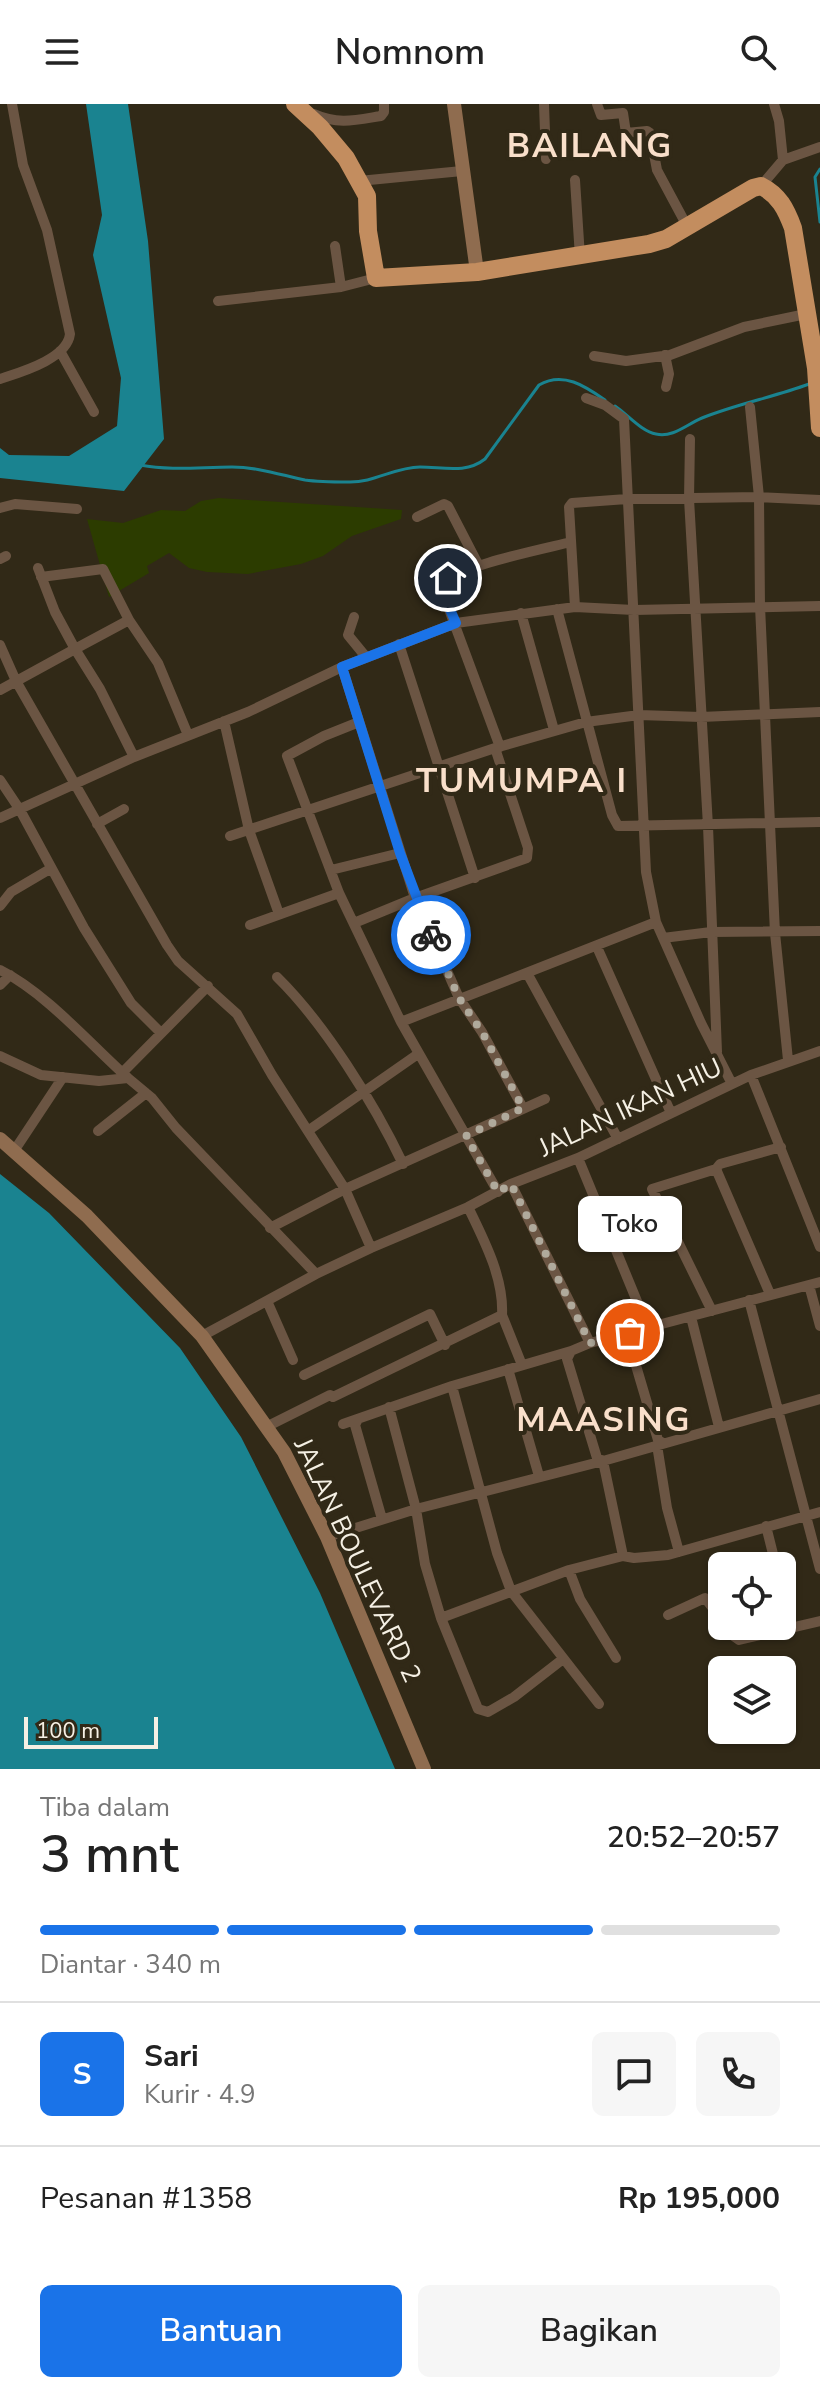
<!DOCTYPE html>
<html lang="id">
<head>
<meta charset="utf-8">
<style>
	body { margin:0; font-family:"Nunito Sans",sans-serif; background:#f6f6f6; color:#222; height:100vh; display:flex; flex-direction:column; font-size:30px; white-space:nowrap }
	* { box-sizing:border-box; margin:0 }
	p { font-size:26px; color:#767676 }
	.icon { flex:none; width:44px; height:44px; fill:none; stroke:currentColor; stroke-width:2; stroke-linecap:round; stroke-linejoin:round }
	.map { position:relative; height:1665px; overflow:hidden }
	.panel { display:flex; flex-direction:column; background:#fff; flex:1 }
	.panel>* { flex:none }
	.fabs { position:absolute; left:708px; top:1448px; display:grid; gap:16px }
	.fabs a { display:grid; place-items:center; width:88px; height:88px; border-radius:12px; background:#fff; box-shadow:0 2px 6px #0004; font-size:40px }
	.scale { position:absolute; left:24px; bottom:20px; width:134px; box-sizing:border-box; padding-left:8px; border:4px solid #f5f0e4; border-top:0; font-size:22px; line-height:28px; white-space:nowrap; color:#f5f0e4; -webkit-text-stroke:6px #312917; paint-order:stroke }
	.pin { position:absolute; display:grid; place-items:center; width:68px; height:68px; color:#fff; margin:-34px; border:4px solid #fff; border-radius:50%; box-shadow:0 2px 8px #0007 }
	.courier { position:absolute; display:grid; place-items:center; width:80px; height:80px; margin:-40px; border:6px solid #1a73e8; border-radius:50%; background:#fff; color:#222; box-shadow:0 2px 10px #0007 }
	.bubble { position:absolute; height:56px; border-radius:12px; background:#fff; box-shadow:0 2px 6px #0004; font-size:26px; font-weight:600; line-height:56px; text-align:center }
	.headline em { font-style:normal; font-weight:600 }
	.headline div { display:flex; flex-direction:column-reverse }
	.headline { display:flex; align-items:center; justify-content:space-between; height:136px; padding:0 40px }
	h1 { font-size:52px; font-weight:600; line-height:60px }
	.bar { display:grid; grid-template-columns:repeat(4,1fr); gap:12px 8px; align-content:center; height:96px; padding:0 40px }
	.bar i { height:10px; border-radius:6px; background:#e0e0e0 }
	.bar .current { background:#1a73e8 }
	.bar p { grid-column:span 4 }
	.line { display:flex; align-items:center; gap:20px; padding:0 40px; border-top:2px solid #e0e0e0 }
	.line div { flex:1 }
	.round { display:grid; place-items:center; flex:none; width:84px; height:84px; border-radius:12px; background:#f6f6f6 }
	.primary-button { display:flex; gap:16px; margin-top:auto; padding:16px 40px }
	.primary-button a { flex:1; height:92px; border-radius:12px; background:#1a73e8; color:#fff; font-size:32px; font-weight:600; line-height:92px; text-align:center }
	.primary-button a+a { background:#f6f6f6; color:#222 }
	header { display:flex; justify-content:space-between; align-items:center; height:104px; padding:0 40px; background:#fff; font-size:36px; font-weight:600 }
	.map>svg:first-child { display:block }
	.green { fill:#2c3c00 }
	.water { fill:#1a8390 }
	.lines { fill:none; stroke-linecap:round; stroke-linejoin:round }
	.stream { stroke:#1a8390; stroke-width:3 }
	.street { stroke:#6b5543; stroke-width:10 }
	.secondary { stroke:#8f6c4f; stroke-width:14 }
	.highway { stroke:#c38d5f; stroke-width:18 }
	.done { stroke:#b0aa9c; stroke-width:8; stroke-dasharray:0 14.4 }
	.route { stroke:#1a73e8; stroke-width:10 }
	.labels { text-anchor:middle; stroke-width:8; stroke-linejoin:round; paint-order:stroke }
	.street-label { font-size:26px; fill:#f5f0e4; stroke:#312917 }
	.district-label { font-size:34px; font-weight:bold; letter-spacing:2px; fill:#f9dfca; stroke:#312917 }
</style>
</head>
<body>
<header><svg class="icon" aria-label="menu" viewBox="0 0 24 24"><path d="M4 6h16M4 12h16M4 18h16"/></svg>Nomnom<svg class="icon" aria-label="search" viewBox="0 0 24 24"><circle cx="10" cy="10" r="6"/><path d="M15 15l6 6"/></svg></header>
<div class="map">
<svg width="820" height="1665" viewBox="0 0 820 1665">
	<rect width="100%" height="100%" fill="#312917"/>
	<path class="green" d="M219 394 402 406 401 415 352 432 323 452 301 460 248 470 207 468 189 464 169 449 147 462 149 469 109 493 87 415 123 419 161 406 185 407 201 397Z"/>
	<path class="water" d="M86 0H128L148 137 164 335 124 387 0 374V344L9 351 69 352 117 322 121 274 93 151 102 111Z
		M0 1070 49 1109 180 1244 241 1333 320 1489 395 1665H0Z"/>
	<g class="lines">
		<path class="stream" d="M820 65 815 73 820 118
			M615 302C627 310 642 328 656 330 673 334 687 320 702 314 737 300 774 293 809 280
			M140 361C172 367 200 363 232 363 257 363 281 371 305 376 319 378 334 378 348 378 374 379 395 363 420 363 443 363 466 370 485 355L539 281C563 267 585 282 605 296"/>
		<path class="street" d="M544 0 546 55
			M597 0 601 11 623 9 626 29 647 27 650 29 657 66 687 122
			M774 0 779 17 783 56
			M314 10C338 21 356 16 381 12L384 8V0
			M575 76 580 153
			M359 77 462 67
			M761 82 783 56 820 43
			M335 142 341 183
			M218 197 341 183 376 174
			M60 247 94 308
			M665 251 669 270 666 283
			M594 252 626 257 670 251 744 223 806 210
			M0 275C21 268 67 255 70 230L47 126 23 61 12 0
			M750 303 759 393 760 502 775 829 788 956
			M690 335 689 395 708 722 717 948
			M0 404 15 400 77 405
			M417 413 444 400 448 402 479 462
			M0 455 6 452
			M38 464 55 508 75 545 129 516 158 559 188 631
			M41 473 103 465 129 516
			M575 503 569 403 572 399 627 395 759 393 820 396
			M557 505 612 711 618 722 820 718
			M521 509 554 626
			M354 513 348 531 366 553
			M399 540 475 774
			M0 541 16 577 167 841 178 857 237 910 272 971 345 1085 371 1144
			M342 563 415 794 459 894 482 928 523 1004
			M0 586 75 545 100 585 134 653
			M224 617 249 726 279 810
			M359 618 324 632 287 652 339 789 401 918 498 1088
			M500 643 440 481C457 462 543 445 571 438
			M0 676 20 706 84 824 131 899 161 929
			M0 714 134 653 248 608 342 563 456 519 575 503 634 506 820 502
			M97 720 124 705
			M230 732 495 644 586 618 639 611 701 613 820 608
			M331 766 400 749
			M0 802 11 788 50 765
			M656 818 701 919 732 980
			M354 819 415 794 527 754 528 744 495 644
			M250 821 339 789
			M663 834 711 828 820 827
			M597 843 671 1009
			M0 866C46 889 89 939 128 974
			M527 869 618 1035
			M277 873C324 919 374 999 403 1060
			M0 881 10 871
			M401 918 656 818 646 768 624 315 605 301 586 294
			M0 952 41 971 99 977 128 974 152 994 176 1024 316 1170
			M122 969 208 882
			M751 971 820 1143
			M309 1026 418 950
			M98 1027 146 989
			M14 1047 63 973
			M578 1054 648 1224
			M511 1080 590 1239
			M270 1124 345 1085 545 995
			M809 1181 820 1222
			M770 1190 716 1065 720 1060 781 1043
			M749 1196 820 1465
			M267 1197 293 1256
			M712 1207 652 1085 716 1065
			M502 1211 522 1261
			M691 1213 719 1323
			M630 1229 629 1238 658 1336 663 1339
			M202 1232 316 1170 371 1144 468 1103 511 1080 578 1054 751 971 820 947
			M508 1265 539 1372
			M304 1271 430 1210 445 1241
			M452 1282 497 1449 511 1487 599 1600
			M389 1303 416 1405 425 1460 441 1514 478 1605 488 1608 514 1593 563 1555
			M358 1315 355 1321 382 1415
			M343 1320 452 1282 571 1247 590 1239 820 1178
			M266 1323 330 1291 333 1293 502 1211C504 1174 484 1136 468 1103
			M657 1341 667 1404 679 1448
			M766 1422 776 1462
			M327 1433 416 1405 603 1357 820 1295
			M623 1452 634 1454 668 1451 820 1408
			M569 1466 580 1495 616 1554
			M668 1511 705 1494 722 1516
			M441 1514 569 1466 623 1452 603 1357 597 1354 567 1255 571 1247
			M726 1522 732 1531 739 1536 820 1517"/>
		<path class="secondary" d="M454 0 477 168
			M0 1035 87 1112 202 1232 284 1348 327 1433 424 1665"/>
		<path class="highway" d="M295 0 320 23 346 54 367 92 368 127 376 174 477 168 649 140 666 135 753 84 761 82C779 91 786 105 793 124L816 264 820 324"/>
	</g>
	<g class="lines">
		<path class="done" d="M431 831 459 894 482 928 523 1004 466 1032 498 1088 511 1080 590 1239 630 1229"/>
		<path class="route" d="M431 831 400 749 342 563 456 519 440 483 448 474"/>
	</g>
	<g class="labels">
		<g class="street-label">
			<text transform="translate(630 1003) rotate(-25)" y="9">JALAN IKAN HIU</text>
			<text transform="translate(358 1456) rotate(65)" y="9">JALAN BOULEVARD 2</text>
		</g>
		<g class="district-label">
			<text x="590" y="53">BAILANG</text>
			<text x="522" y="688">TUMUMPA I</text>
			<text x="604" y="1327">MAASING</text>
		</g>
	</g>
</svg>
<div class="fabs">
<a><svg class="icon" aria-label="locate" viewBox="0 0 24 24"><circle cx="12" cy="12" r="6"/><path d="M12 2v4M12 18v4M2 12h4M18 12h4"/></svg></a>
<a><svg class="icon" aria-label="layers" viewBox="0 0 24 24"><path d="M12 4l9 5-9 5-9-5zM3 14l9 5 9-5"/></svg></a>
</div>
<div class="scale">100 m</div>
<div class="pin" style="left:630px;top:1229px;background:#ea580c"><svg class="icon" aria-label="bag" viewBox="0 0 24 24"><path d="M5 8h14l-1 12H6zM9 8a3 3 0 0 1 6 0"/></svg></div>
<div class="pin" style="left:448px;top:474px;background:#1f2937"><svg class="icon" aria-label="home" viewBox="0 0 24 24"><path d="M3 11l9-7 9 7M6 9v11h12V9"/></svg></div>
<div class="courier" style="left:431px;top:831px"><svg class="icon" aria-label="bike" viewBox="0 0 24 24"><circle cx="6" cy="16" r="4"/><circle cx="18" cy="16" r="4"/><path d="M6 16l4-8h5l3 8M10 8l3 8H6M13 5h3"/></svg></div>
<div class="bubble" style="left:578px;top:1092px;width:104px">Toko</div>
</div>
<section class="panel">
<div class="headline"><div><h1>3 mnt</h1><p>Tiba dalam</p></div><em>20:52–20:57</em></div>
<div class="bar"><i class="current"></i><i class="current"></i><i class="current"></i><i></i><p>Diantar · 340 m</p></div>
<div class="line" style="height:144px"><b class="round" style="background:#1a73e8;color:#fff">S</b><div><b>Sari</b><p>Kurir · 4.9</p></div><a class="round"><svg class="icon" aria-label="chat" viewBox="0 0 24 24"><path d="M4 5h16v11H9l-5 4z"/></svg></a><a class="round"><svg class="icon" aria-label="phone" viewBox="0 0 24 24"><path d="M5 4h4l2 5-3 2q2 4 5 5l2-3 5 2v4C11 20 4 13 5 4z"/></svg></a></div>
<div class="line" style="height:104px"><div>Pesanan #1358</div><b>Rp 195,000</b></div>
<div class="primary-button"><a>Bantuan</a><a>Bagikan</a></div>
</section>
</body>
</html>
